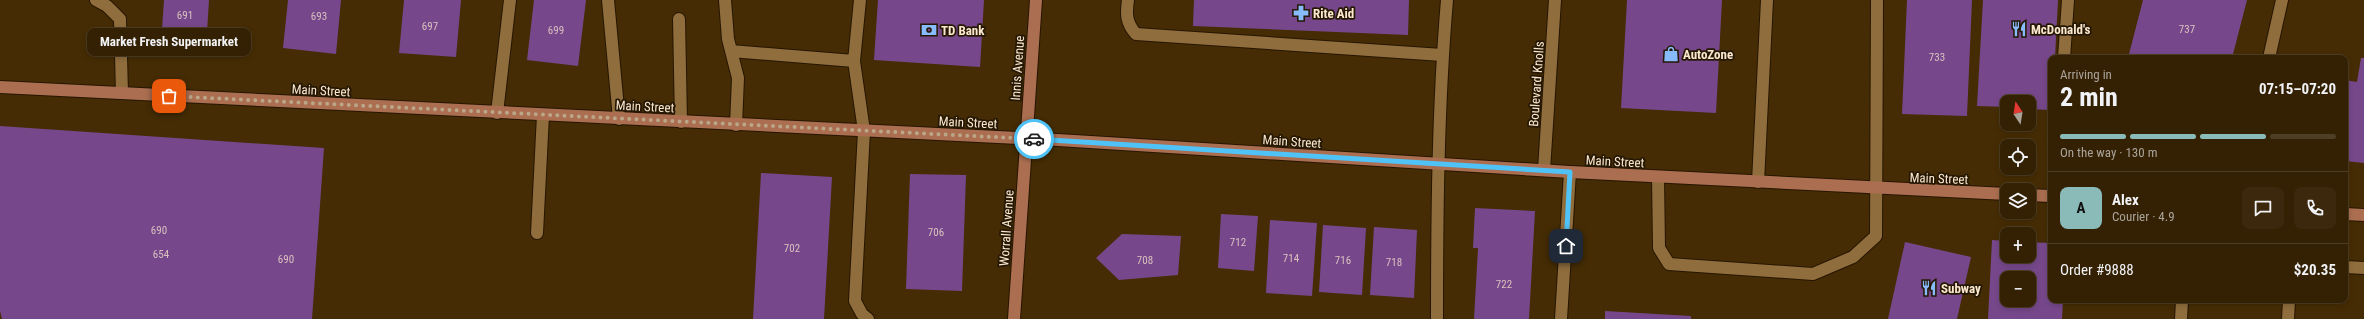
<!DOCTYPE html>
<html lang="en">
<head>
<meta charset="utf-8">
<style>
	body { margin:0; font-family:"Roboto Condensed",sans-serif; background:#3c290d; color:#f1f3f6; height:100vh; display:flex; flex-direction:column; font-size:15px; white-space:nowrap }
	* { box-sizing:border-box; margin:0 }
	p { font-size:13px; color:#a9a39a }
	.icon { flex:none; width:22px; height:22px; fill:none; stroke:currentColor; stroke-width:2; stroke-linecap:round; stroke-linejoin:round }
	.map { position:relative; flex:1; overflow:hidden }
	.details { position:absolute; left:2048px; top:55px; width:300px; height:248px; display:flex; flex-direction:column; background:#342103; border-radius:8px; box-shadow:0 2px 6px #0003,0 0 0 1px #4e3e25 }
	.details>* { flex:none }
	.needle { width:26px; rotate:348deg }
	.controls { position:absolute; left:2000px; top:95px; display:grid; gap:8px }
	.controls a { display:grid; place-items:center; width:36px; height:36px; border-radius:8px; background:#342103; box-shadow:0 2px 6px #0003,0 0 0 1px #4e3e25; font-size:20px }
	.pin { position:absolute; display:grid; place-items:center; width:34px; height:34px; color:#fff; margin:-17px; border-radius:8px; box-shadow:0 2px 6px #0006 }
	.courier { position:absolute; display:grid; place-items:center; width:40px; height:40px; margin:-20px; border:3px solid #4fc3f7; border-radius:50%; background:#fff; color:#222; box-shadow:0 1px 5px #0007 }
	.bubble { position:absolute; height:28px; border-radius:8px; background:#342103; box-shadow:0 2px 6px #0003,0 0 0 1px #4e3e25; font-size:13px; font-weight:700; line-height:28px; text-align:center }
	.headline em { font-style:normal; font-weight:700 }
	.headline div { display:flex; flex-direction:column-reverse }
	.headline { display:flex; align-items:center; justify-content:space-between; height:68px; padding:0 12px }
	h1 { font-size:26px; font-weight:700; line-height:30px }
	.bar { display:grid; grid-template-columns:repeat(4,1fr); gap:6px 4px; align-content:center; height:48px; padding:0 12px }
	.bar i { height:5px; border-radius:3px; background:#4e3e25 }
	.bar .active { background:#8bbbb9 }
	.bar p { grid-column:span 4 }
	.line { display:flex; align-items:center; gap:10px; padding:0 12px; border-top:1px solid #4e3e25 }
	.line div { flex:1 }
	.round { display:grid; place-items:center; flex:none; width:42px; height:42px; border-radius:8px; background:#3c290d }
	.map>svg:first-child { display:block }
	.building { fill:#76488b; fill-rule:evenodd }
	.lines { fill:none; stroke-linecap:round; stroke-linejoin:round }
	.lane-casing { stroke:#261600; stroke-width:14 }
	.street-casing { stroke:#261600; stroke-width:14 }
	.secondary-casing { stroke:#261600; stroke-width:14 }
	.lane { stroke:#906d3d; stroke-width:12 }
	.street { stroke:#906d3d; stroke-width:12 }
	.secondary { stroke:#ab6e51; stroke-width:12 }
	.done { stroke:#bca688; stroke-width:4; stroke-dasharray:0 7.2 }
	.route { stroke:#4fc3f7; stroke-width:5 }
	.labels { text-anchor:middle; stroke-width:3.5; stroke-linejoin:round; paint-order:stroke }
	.number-label { font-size:11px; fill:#dac0be }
	.poi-label { font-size:13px; font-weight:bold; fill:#fce8cf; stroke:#241703; text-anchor:start }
	.street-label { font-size:13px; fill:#fce8cf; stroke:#241703 }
</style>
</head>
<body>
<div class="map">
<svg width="2364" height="319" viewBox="0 0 2364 319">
	<rect width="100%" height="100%" fill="#452c04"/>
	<path class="building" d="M164 0H209L207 32 162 29Z
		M288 0H341L336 54 283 48Z
		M404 0H461L456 57 399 53Z
		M534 0H586L578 66 527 60Z
		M878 0H984L980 67 874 60Z
		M1194 0H1409L1408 35 1193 26Z
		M1627 0H1722L1716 113 1621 108Z
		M1907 0H1972L1967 116 1902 114Z
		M1983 0H2058L2055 58H2051V110L2029 109V102H2007V107L1977 106Z
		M2143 0H2247L2232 58H2128Z
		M2361 58H2364V163L2345 161V80L2357 82Z
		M0 126 324 148 312 319H2L0 311Z
		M761 173 832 177 824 319H753Z
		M910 174 966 175 962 291 906 289Z
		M1475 208 1535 211 1529 319H1474L1478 248H1473Z
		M1221 214 1258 216 1254 271 1218 268Z
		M1270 220 1317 223 1312 296 1266 293Z
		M1323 225 1366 228 1362 295 1319 292Z
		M1374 227 1417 230 1414 298 1370 295Z
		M1122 234 1181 236 1178 275 1119 280 1096 258Z
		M1992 240 2007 241V256H2029V242L2051 243V300H2063L2062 319H1988ZM2007 278H2029V300H2007Z
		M1905 242 1971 257 1957 319H1888Z
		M1605 311 1691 316V319H1605Z"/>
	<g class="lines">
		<defs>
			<path id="lane" d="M96 0 107 6 120 19 122 93
				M608 0 619 119
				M725 0 728 39 738 78 736 125
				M860 0 854 61 864 131 855 301 862 314 868 319
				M1128 0C1126 14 1126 23 1136 34L1442 55
				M679 19 681 122
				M731 51 854 61
				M2064 58 2068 0
				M1658 177 1659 248 1669 264 1813 274 1853 257 1876 236 1877 0
				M1758 182 1767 0
				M537 233 543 115
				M2345 267 2364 268
				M1437 319C1437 212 1438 106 1447 0
				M2288 319 2289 300"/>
			<path id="street" d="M2269 58 2282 0
				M497 113 510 0
				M1544 170 1555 0
				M1561 319 1570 172
				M2181 319 2182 300"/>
			<path id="secondary" d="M0 87 1058 140 1570 172 2007 194
				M2029 195 2051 196
				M2345 214 2364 215
				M1014 319 1036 0"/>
		</defs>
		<use href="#lane" class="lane-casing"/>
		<use href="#street" class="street-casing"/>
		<use href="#secondary" class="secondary-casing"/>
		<use href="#lane" class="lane"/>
		<use href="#street" class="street"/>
		<use href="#secondary" class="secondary"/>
	</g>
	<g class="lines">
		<path class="done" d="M169 96 1034 139"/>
		<path class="route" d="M1034 139 1570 172 1566 246"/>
	</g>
	<defs>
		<symbol id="pharmacy-bare" viewBox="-9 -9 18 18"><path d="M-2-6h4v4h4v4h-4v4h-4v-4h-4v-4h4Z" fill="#87bbfb" stroke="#241703" stroke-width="2.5" paint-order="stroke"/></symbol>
		<symbol id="restaurant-bare" viewBox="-9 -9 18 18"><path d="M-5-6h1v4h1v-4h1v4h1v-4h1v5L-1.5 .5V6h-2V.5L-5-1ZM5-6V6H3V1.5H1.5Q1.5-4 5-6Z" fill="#87bbfb" stroke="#241703" stroke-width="2.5" paint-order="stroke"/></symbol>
		<symbol id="bank-bare" viewBox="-9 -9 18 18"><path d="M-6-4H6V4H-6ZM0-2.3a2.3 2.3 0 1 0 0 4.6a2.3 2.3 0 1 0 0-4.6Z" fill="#87bbfb" stroke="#241703" stroke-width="2.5" paint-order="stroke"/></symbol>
		<symbol id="shop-bare" viewBox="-9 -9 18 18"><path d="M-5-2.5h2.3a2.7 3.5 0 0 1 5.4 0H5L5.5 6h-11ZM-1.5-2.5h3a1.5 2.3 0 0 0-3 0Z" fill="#87bbfb" stroke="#241703" stroke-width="2.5" paint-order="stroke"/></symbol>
	</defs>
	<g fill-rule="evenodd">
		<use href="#pharmacy-bare" x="1290" y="2" width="22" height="22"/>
		<use href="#restaurant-bare" x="2008" y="18" width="22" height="22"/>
		<use href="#bank-bare" x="918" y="19" width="22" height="22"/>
		<use href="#shop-bare" x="1660" y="43" width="22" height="22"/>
		<use href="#restaurant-bare" x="1918" y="277" width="22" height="22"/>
	</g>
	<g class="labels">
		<g class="number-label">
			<text x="185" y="19">691</text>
			<text x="319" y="20">693</text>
			<text x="430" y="30">697</text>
			<text x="2187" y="33">737</text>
			<text x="556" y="34">699</text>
			<text x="1937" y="61">733</text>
			<text x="159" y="234">690</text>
			<text x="936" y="236">706</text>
			<text x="1238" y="246">712</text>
			<text x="792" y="252">702</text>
			<text x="161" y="258">654</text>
			<text x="1291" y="262">714</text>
			<text x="286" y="263">690</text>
			<text x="1145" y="264">708</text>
			<text x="1343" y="264">716</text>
			<text x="1394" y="266">718</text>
			<text x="1504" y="288">722</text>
		</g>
		<g class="poi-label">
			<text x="1313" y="18">Rite Aid</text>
			<text x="2031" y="34">McDonald's</text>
			<text x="941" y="35">TD Bank</text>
			<text x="1683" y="59">AutoZone</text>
			<text x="1941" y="293">Subway</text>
		</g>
		<g class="street-label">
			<text transform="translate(1017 68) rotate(-86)" y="5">Innis Avenue</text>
			<text transform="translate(1536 84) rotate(-86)" y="5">Boulevard Knolls</text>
			<text transform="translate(321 90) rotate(3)" y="5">Main Street</text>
			<text transform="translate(645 106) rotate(3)" y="5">Main Street</text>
			<text transform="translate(968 122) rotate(3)" y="5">Main Street</text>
			<text transform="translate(1292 141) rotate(4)" y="5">Main Street</text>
			<text transform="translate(1615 161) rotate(3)" y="5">Main Street</text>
			<text transform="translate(1939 178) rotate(2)" y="5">Main Street</text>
			<text transform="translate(1006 228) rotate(-86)" y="5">Worrall Avenue</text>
		</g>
	</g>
</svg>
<div class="controls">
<a><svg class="needle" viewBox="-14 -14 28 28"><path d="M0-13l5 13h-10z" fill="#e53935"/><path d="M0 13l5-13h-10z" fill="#a9a39a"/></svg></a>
<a><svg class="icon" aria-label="locate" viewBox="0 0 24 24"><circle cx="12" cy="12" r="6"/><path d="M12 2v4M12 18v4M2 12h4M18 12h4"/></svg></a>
<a><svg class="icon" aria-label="layers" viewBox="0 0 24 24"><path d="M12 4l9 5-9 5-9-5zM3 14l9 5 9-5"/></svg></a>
<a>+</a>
<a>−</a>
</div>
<div class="pin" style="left:169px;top:96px;background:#ea580c"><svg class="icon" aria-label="bag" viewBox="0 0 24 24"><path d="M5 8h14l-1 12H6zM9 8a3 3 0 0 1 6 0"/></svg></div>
<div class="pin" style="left:1566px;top:246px;background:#1f2937"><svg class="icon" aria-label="home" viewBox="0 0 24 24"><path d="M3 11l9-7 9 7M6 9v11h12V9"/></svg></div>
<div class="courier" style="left:1034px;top:139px"><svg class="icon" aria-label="car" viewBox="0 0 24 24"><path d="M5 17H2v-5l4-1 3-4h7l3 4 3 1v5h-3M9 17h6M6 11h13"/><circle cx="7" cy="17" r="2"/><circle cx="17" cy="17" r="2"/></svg></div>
<div class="bubble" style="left:87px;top:28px;width:164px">Market Fresh Supermarket</div>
<section class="details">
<div class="headline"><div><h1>2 min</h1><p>Arriving in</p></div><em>07:15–07:20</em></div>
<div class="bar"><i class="active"></i><i class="active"></i><i class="active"></i><i></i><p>On the way · 130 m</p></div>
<div class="line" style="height:72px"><b class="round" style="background:#8bbbb9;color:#111">A</b><div><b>Alex</b><p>Courier · 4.9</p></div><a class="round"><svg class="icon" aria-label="chat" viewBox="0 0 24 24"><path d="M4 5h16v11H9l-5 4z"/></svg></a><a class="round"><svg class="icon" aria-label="phone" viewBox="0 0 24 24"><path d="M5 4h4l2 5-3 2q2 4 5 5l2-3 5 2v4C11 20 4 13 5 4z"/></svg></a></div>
<div class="line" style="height:52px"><div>Order #9888</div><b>$20.35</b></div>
</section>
</div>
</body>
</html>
